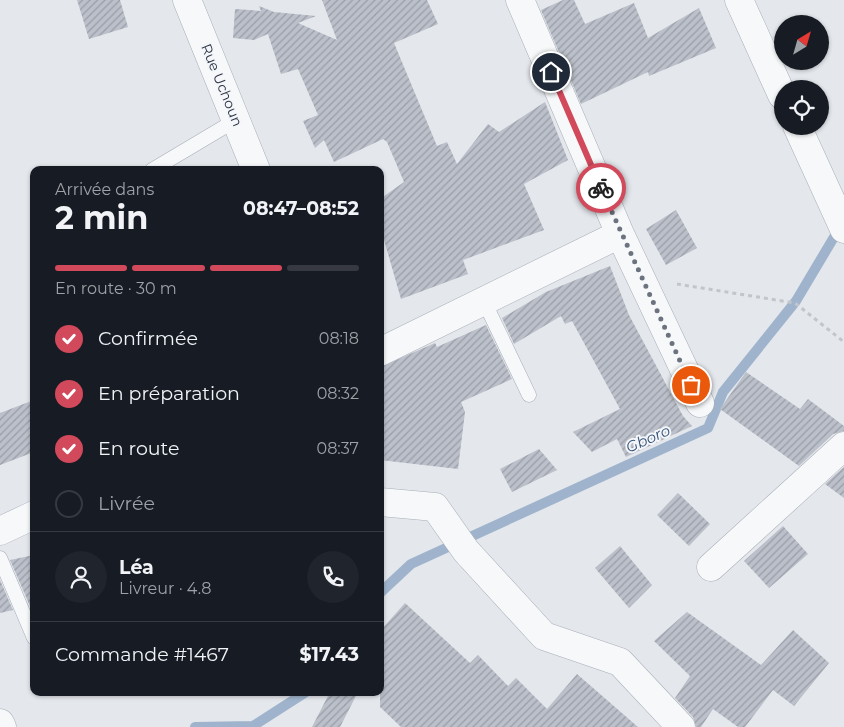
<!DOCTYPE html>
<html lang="fr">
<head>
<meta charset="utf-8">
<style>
	body { margin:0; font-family:Montserrat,sans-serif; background:#20242c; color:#f1f3f6; height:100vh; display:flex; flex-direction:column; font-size:19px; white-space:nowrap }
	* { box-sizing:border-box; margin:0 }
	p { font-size:16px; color:#9ea1a6 }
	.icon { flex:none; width:28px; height:28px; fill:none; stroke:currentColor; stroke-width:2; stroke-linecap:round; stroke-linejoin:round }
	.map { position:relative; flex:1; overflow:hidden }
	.details { position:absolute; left:30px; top:166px; width:354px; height:530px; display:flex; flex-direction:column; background:#171b24; border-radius:10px; box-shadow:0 1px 4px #0004 }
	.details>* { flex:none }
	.needle { width:32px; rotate:37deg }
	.controls { position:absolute; left:774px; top:15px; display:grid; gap:10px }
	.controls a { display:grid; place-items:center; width:55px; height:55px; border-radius:50%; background:#171b24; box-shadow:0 1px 4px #0004; font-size:25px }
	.pin { position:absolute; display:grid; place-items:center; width:42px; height:42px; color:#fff; margin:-21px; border:2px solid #fff; border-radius:50%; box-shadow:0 1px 5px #0007 }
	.courier { position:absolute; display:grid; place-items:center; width:50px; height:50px; margin:-25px; border:4px solid #d1495b; border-radius:50%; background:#fff; color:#222; box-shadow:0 1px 6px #0007 }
	.overview em { font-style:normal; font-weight:700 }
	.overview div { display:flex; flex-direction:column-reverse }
	.overview { display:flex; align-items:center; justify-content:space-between; height:85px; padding:0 25px }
	h1 { font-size:32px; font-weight:700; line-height:38px }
	.bar { display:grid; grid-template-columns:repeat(4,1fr); gap:8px 5px; align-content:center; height:60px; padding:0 25px }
	.bar i { height:6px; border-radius:4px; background:#363941 }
	.bar .active { background:#d1495b }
	.bar p { grid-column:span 4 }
	.line { display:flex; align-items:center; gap:12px; padding:0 25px; border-top:1px solid #363941 }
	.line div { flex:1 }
	.round { display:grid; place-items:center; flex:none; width:52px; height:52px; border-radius:26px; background:#20242c }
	ol { padding:0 25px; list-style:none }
	li { display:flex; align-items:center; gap:15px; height:55px }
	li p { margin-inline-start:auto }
	li .icon { padding:5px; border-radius:50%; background:#d1495b; color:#fff; stroke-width:4 }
	li:last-child { color:#9ea1a6 }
	li i { width:28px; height:28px; border:2px solid #363941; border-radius:50% }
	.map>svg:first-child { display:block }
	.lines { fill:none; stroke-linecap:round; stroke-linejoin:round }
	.stream { stroke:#9fb4cc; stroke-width:10 }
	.building { fill:url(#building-hatch) }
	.lane-casing { stroke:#a9aeb7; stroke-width:15 }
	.street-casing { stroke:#a9aeb7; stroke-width:29 }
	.path { stroke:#c2c5cb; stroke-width:3; stroke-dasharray:4 4; stroke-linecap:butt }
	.lane { stroke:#f7f8fa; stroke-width:14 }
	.street { stroke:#f7f8fa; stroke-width:28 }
	.done { stroke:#6c737f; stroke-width:5; stroke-dasharray:0 9 }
	.route { stroke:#d1495b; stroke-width:6 }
	.labels { text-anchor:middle; stroke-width:4; stroke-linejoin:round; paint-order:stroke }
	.street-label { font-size:14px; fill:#2b3445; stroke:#f4f6f9 }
	.water-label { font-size:15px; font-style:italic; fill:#34527a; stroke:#f4f6f9 }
</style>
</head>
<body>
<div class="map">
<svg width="844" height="727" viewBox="0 0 844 727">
	<defs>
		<pattern id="building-hatch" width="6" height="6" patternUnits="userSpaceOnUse" patternTransform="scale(1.25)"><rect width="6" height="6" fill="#bbc0ca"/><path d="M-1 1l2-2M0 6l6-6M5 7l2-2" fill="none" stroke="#989da6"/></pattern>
	</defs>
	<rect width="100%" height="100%" fill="#e4e7ec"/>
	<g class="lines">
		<path class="stream" d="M380 593 411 564 708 428 723 392 796 301 840 227
			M195 727 253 726 306 692"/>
	</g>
	<path class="building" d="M77 0H120L128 27 89 39Z
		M322 0H427L438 24 394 43 437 146 447 142 457 164 488 124 499 132 545 102 568 160 524 184 544 230 463 260 468 274 401 299 380 226V199L404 182 387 142 383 139 334 162 324 140 315 148 303 121 318 115 298 69 281 74 268 34 254 40 233 38 235 9 261 11 259 6 274 12 316 16 298 23 337 40Z
		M563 0H574L585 24 634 3 648 38 699 8 716 48 649 76 648 72 581 104 541 10Z
		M676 210 697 248 666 265 646 229Z
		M610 266 629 315 683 416 692 426 626 457 617 439 592 452 573 432 620 409 572 321 565 324 561 316 514 344 502 318 546 292Z
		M486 325 512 379 461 402 465 412 458 469 380 460V367L435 343 437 347Z
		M746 372 800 409 808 399 844 426V431L833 434 799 466 720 409Z
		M34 400V452L0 465V413Z
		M539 449 557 470 512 492 500 469Z
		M844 467V498L825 484Z
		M678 493 710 524 689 546 657 515Z
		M783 526 808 554 769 588 744 561Z
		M620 546 652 585 629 608 595 568Z
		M34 555V605L30 606 10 560Z
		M0 580 13 610 0 613Z
		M405 603 470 663 478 655 508 686 516 678 547 709 577 674 638 727H401L380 707V631Z
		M687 612 761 665 793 630 829 663 794 706 773 690 745 727H738L713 709 701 727H696L693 717 675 698 690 676 654 641Z
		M330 692H358L340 727H312Z"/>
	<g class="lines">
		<defs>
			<path id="lane" d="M152 170 236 120
				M484 301 529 395
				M0 558 34 638"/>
			<path id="street" d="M187 0 256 170
				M520 0 620 234 700 403
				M739 0 782 95
				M797 126 844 229
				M380 352 620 234
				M380 502 435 507 466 551 544 636 620 662 681 727
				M0 531 34 515
				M711 567 844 446
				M0 723 2 727"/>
		</defs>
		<use href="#lane" class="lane-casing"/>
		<use href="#street" class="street-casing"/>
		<path class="path" d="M677 284 795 303 844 342"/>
		<use href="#lane" class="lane"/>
		<use href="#street" class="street"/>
	</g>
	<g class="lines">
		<path class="done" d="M601 188 691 385"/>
		<path class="route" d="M551 72 601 188"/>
	</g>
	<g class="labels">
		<g class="street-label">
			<text transform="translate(222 85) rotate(68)" y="5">Rue Uchoun</text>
		</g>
		<g class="water-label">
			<text transform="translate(648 439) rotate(-24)" y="5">Gboro</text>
		</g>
	</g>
</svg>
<div class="controls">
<a><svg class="needle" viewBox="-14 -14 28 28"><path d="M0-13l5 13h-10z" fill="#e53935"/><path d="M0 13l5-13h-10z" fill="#9ea1a6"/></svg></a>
<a><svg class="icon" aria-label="locate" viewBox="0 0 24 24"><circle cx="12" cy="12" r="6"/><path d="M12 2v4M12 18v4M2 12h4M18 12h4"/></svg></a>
</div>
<div class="pin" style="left:691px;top:385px;background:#ea580c"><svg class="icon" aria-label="bag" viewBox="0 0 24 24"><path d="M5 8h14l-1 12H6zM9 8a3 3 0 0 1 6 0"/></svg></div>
<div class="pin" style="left:551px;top:72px;background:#1f2937"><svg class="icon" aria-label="home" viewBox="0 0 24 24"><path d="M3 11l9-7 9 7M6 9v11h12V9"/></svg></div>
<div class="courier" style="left:601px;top:188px"><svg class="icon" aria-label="bike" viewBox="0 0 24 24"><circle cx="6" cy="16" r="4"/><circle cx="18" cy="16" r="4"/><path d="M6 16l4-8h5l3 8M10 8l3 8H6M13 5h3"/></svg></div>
<section class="details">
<div class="overview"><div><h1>2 min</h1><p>Arrivée dans</p></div><em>08:47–08:52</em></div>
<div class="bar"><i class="active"></i><i class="active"></i><i class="active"></i><i></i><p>En route · 30 m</p></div>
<ol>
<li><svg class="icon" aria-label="check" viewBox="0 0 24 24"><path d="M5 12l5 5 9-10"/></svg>Confirmée<p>08:18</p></li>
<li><svg class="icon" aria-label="check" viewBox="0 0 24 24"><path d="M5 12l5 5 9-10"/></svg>En préparation<p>08:32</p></li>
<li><svg class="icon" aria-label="check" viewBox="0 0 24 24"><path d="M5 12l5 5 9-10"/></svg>En route<p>08:37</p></li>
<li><i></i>Livrée</li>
</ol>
<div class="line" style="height:90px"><a class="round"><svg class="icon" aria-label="person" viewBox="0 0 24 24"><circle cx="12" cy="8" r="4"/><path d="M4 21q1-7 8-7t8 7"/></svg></a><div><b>Léa</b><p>Livreur · 4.8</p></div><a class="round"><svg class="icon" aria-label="phone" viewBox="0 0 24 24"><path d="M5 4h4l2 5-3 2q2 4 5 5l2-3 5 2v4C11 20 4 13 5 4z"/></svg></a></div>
<div class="line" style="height:65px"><div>Commande #1467</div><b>$17.43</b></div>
</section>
</div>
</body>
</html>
